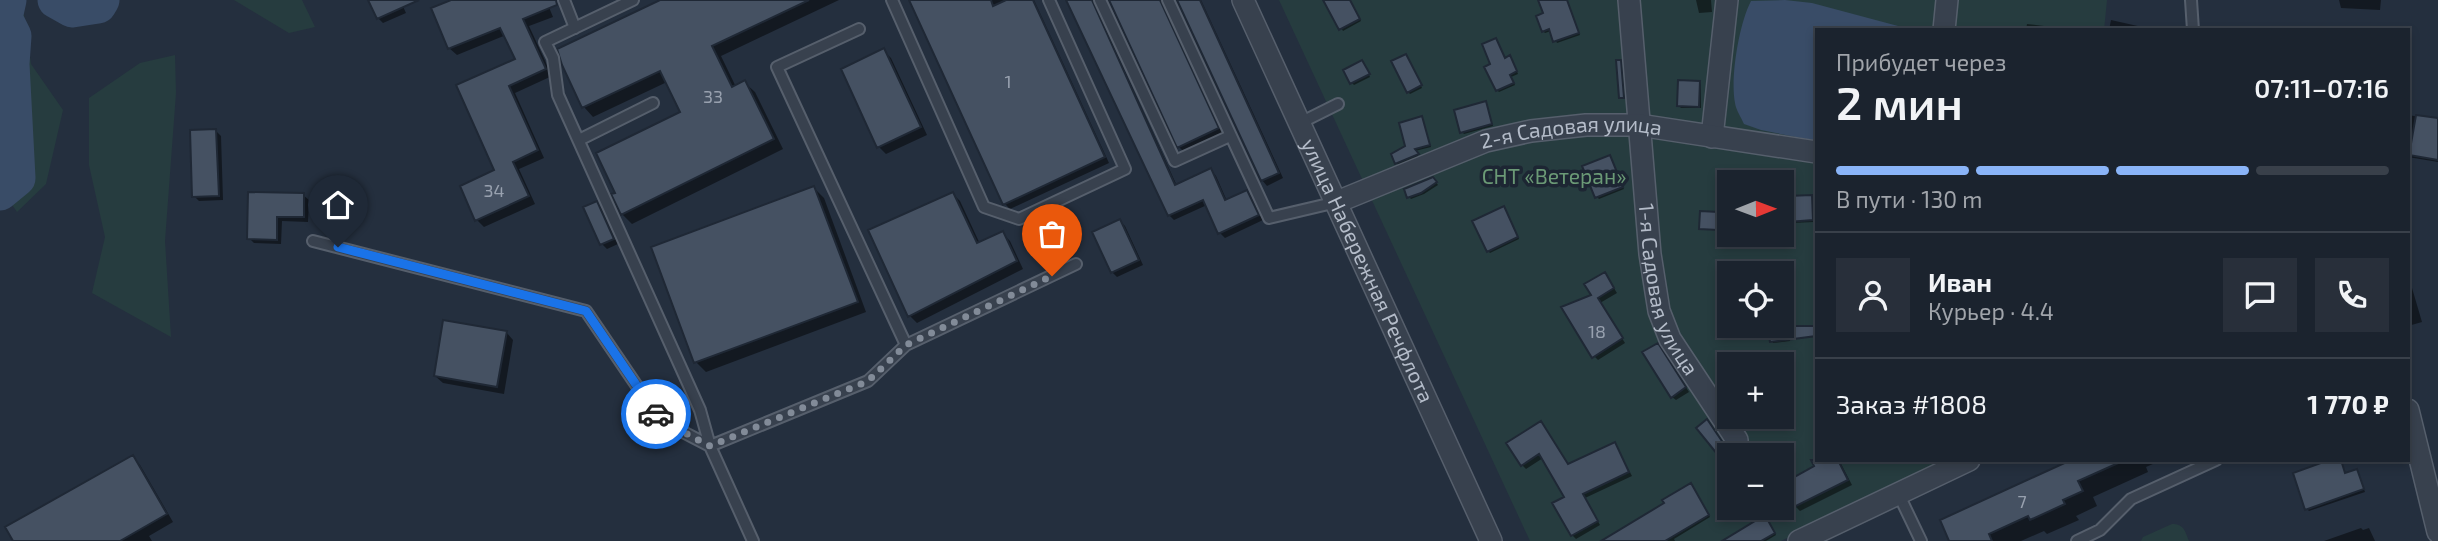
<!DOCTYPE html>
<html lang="ru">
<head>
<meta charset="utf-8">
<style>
	body { margin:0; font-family:"Exo 2",sans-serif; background:#282f3a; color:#f1f3f6; height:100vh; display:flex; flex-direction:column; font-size:26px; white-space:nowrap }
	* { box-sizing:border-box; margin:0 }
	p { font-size:23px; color:#a0a4aa }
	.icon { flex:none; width:38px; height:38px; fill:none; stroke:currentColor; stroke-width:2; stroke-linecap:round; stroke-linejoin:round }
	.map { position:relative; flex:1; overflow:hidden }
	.details { position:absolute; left:1815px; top:28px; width:595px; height:434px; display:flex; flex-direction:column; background:#1b232e; border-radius:0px; box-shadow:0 4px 10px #0003,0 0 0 2px #39404a }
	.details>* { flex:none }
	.needle { width:46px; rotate:89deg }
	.tools { position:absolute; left:1717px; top:170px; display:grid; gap:14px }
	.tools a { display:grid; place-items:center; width:77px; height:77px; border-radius:0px; background:#1b232e; box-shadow:0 4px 10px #0003,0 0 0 2px #39404a; font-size:35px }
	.pin { position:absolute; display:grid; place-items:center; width:60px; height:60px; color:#fff; margin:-72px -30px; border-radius:50% 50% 50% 0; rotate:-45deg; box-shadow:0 0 7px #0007 }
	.pin .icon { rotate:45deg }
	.courier { position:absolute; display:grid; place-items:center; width:70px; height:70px; margin:-35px; border:5px solid #1a73e8; border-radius:50%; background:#fff; color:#222; box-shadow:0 2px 9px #0007 }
	.head em { font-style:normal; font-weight:600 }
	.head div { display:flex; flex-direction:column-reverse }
	.head { display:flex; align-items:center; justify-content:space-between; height:119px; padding:0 21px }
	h1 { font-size:46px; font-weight:600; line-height:52px }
	.bar { display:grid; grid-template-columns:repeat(4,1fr); gap:10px 7px; align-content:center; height:84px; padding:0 21px }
	.bar i { height:9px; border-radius:5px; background:#39404a }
	.bar .selected { background:#8ab4f8 }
	.bar p { grid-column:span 4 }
	.line { display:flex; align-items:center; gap:18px; padding:0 21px; border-top:2px solid #39404a }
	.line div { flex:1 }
	.round { display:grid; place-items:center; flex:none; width:74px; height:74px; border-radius:0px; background:#282f3a }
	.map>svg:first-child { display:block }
	.green { fill:#263c3f; fill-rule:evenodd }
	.water { fill:#394c67 }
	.shadow { fill:#0007 }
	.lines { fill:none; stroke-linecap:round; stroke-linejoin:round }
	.river { stroke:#394c67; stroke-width:37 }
	.building { fill:#455162; stroke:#1f2835; stroke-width:2 }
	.lane-casing { stroke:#565f6c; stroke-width:14 }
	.street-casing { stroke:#565f6c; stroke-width:24 }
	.lane { stroke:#38414e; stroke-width:10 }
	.street { stroke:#38414e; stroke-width:21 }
	.done { stroke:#828b98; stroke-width:7; stroke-dasharray:0 12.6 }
	.route { stroke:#1a73e8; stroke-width:9 }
	.labels { text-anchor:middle; stroke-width:7; stroke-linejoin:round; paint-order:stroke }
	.number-label { font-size:18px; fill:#98a1af }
	.street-label { font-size:21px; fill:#b4bcc9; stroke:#1d2633 }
	.park-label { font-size:21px; fill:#6b9a76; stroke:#1d2633 }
</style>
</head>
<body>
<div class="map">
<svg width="2438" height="541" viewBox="0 0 2438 541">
	<rect width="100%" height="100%" fill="#242f3e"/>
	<path class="green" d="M0 0H22L31 64 63 110 46 184 17 212 0 187Z
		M234 0H302L315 27 289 33Z
		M1279 0H2107L2104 30H1816V460H1945L1781 541H1530ZM1729 182H1782V234H1729ZM1729 273H1782V326H1729ZM1729 364H1782V416H1729ZM1729 455H1782V508H1729Z
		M175 55 176 93 165 241 171 337 92 293 105 237 89 165V98L140 63Z
		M2172 524C2184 524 2185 531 2189 541H2141L2143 537Z"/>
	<path class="water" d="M1785 0 1812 3 1913 30H1816V141L1761 130 1744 124C1741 117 1736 110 1735 103 1730 78 1739 24 1751 1Z"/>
	<path class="shadow" d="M376 0H400L406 13 383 23 378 18Z
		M455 0H546L553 17 529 26 552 76 515 93 544 158 519 169 535 204 484 227 477 220 497 171 458 86 517 60 506 35 457 55 449 48Z
		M664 0H839L721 56 736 87 745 83 755 92 783 149 632 224 622 214 683 113 667 82 593 117 584 107Z
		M910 0H1034L1109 163 1010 209 1005 204Z
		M1068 0H1100L1097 10 1177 186 1211 170 1216 176 1227 201 1247 192 1252 197 1263 220 1225 238 1219 232 1207 205 1174 220 1169 215Z
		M1111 0H1168L1166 1 1165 10 1223 134 1184 152 1179 147Z
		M1179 0H1201L1283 178 1267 186 1262 180Z
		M1334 0H1350L1361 21 1343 31 1327 4Z
		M1552 0H1567L1580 35 1557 43 1551 31 1545 33 1543 31 1545 14Z
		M1696 0H1711L1712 12 1699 13Z
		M2339 0H2381L2380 10 2341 8Z
		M2111 20 2151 29V30H2109Z
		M2027 24 2044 26 2046 30H2026Z
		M884 51 891 58 927 135 886 154 879 147Z
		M1408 58 1422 88 1410 94 1408 92Z
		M1505 59H1512L1518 74 1511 77 1515 85 1499 92 1497 90Z
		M1620 62 1622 64 1625 99 1621 97Z
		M1364 64 1370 77 1354 85 1352 83Z
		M1699 82 1701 84V108H1681L1679 106Z
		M1486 103 1493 126 1464 134 1462 132Z
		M2408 115 2438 120V162L2408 157Z
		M1423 120 1431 147 1415 151 1419 157 1398 165 1396 163Z
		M216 131 221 136 223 200 199 201 194 196Z
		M1610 157 1624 189 1599 199 1597 197Z
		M1435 181 1438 185 1424 194 1411 199 1409 197Z
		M814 188 824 198 866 312 706 372 696 362Z
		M953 194 960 201 980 244 1003 234 1010 241 1023 269 917 323 910 316Z
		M303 195 309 200 308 222 282 221 281 244 254 243 249 238Z
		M1811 196 1813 199 1814 222 1792 223 1790 218H1782V198Z
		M597 203 602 208 618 244 607 249 602 244Z
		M1506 211 1519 239 1490 253 1488 251Z
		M1719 214 1721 216 1720 231 1701 228Z
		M1120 221 1125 226 1143 265 1117 277 1112 272Z
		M1605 274 1617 293 1600 303 1625 343 1598 360 1594 356 1593 296Z
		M2408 284 2412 288 2422 322 2408 326Z
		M1729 292V326H1743L1734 335 1722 324 1720 293Z
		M1785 314 1790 341 1773 343 1769 326H1782V315Z
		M506 332 513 340 504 394 443 383 435 376Z
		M1661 349 1689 392 1676 400 1672 397Z
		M1541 423 1569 466 1615 444 1632 476 1585 498 1600 525 1576 539 1572 535 1566 498 1543 458 1526 469 1522 465Z
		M132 457 140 465 173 522 149 536 152 541H15Z
		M1816 460H1839L1852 485 1800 511 1795 506 1817 467 1814 461Z
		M2071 460H2162L2146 467 2148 472 2093 497 2097 506 2076 516 2079 520 2047 534 2044 531 2021 541H1951Z
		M2341 461 2346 475 2356 471 2358 473 2365 492 2309 511 2307 509Z
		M1693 487 1710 517 1674 539 1675 541H1641Z
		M1767 520 1776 535 1766 541H1741Z
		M2361 528 2363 530 2369 528 2375 541H2324Z"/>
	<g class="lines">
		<path class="river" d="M56 0 72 9 98 5 101 0
			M0 192 17 178 11 64 13 36 4 18 8 0"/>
	</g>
	<path class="building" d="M368 0H419L377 19Z
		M451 0H556L557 5 523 19 546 69 509 86 538 150 513 162 529 196 475 221 460 186 494 170 456 85 515 59 500 28 448 49 431 8Z
		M660 0H809L712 46 732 87 745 80 774 139 621 215 611 194 615 193 596 153 680 112 660 71 582 108 562 65 557 49Z
		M909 0H991L993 6 1006 0H1033L1105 157 1003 205Z
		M1066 0H1092L1175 185 1211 168 1225 200 1247 190 1259 215 1218 234 1203 200 1168 216Z
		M1109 0H1160L1219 128 1177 148Z
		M1177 0H1200L1279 173 1261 181Z
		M1323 0H1350L1360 19 1339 30Z
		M1538 0H1567L1579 33 1553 42 1549 29 1542 32 1536 16 1543 13Z
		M1496 38 1505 58 1510 55 1517 71 1510 75 1514 83 1496 91 1484 67 1490 64 1482 44Z
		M884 48 921 127 877 148 841 69Z
		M1406 54 1422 85 1407 93 1391 61Z
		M1362 60 1370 74 1350 84 1343 70Z
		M1616 60H1621L1624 98H1619Z
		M1678 80 1700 81 1699 107 1677 106Z
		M1486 101 1492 124 1460 133 1454 110Z
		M2416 115 2438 118V160L2409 155Z
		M1422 116 1430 145 1415 149 1419 154 1395 164 1391 154 1405 146 1399 123Z
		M216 129 219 196 192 197 190 130Z
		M1610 155 1623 187 1595 198 1582 166Z
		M1433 177 1437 182 1421 193 1407 198 1404 189Z
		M814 186 858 302 694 363 651 247Z
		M248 192 304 193V217H277V240L247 239Z
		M953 192 977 243 1003 231 1017 261 908 317 868 230Z
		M1812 195 1813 220 1788 222 1787 196Z
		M597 201 614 239 600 245 583 207Z
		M1504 206 1518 237 1487 252 1472 221Z
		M1700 211 1719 212 1718 230 1699 229Z
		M1120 219 1139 260 1111 273 1092 232Z
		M1605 272 1614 288 1598 298 1623 338 1592 358 1561 307 1591 295 1584 284Z
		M443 320 507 331 497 387 434 376Z
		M1767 326H1816V336L1770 342Z
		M1658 343 1686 387 1671 398 1642 352Z
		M1707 419 1726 447 1732 452 1722 460 1696 428Z
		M1541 421 1568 464 1615 442 1629 472 1583 494 1598 521 1571 536 1552 503 1564 497 1539 454 1521 466 1506 443Z
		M133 455 167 514 120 541H13L5 527Z
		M1811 460H1838L1848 480 1794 507 1782 484 1814 466Z
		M2071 460H2125L2078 481 2083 491 2063 500 2065 504 2030 520 2028 516 1989 534 1992 541H1949L1940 520Z
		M2329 460H2341L2345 473 2357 469 2364 489 2305 510 2293 473Z
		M1691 483 1709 515 1665 541H1601L1664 503 1662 500Z
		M1765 515 1775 533 1761 541H1722Z"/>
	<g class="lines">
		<defs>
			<path id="lane" d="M564 0 575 28
				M633 0 545 42 553 58 558 95 700 410 710 446 868 381 906 345 1076 264
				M892 0 984 207 1019 219 1125 169 1049 0
				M1100 0 1175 161 1230 136
				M1168 0 1269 218 1337 202
				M2191 0 2193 30
				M859 29 777 67 906 345
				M1300 123 1338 104
				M579 140 653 103
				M313 241 586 311 660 420 710 446 753 541
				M1898 493 1921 541
				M2077 541 2100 530 2131 499 2216 460"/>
			<g id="street">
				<path id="s1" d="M1243 0 1491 541"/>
				<path id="s2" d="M1629 0 1650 254 1659 311 1670 339 1737 440"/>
				<path d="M1944 30 1947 0"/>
				<path d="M1712 137 1727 0"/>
				<path id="s3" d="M1337 202 1486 141 1531 131 1586 125H1639L1816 152"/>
				<path d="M2408 410 2438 532"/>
				<path d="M1799 541 1969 460"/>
			</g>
		</defs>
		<use href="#lane" class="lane-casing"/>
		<use href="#street" class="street-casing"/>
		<use href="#lane" class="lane"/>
		<use href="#street" class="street"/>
	</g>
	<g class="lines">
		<path class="done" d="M656 414 660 420 710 446 868 381 906 345 1052 276"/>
		<path class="route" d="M338 247 586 311 656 414"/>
	</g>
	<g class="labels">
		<g class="number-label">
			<text x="1008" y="88">1</text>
			<text x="713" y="103">33</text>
			<text x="494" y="197">34</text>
			<text x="1597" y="338">18</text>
			<text x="2022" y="508">7</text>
		</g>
		<g class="street-label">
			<text dy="7" stroke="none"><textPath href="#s3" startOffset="247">2-я Садовая улица</textPath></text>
			<text dy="7" stroke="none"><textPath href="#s1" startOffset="298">улица Набережная Речфлота</textPath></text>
			<text dy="7" stroke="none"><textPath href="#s2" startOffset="294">1-я Садовая улица</textPath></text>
		</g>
		<g class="park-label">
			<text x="1554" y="184">СНТ «Ветеран»</text>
		</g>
	</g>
</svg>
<div class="tools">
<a><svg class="needle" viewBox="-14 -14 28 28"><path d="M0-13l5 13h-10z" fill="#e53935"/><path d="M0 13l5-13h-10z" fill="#a0a4aa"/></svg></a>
<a><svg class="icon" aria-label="locate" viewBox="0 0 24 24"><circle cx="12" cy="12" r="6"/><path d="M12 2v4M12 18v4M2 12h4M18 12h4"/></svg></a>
<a>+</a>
<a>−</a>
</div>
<div class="pin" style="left:1052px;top:276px;background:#ea580c"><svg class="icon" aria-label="bag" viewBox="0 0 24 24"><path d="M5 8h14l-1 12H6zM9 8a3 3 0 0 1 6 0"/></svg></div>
<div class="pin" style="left:338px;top:247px;background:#1f2937"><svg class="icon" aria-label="home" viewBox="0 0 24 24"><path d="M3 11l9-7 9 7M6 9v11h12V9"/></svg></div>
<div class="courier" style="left:656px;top:414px"><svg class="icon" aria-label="car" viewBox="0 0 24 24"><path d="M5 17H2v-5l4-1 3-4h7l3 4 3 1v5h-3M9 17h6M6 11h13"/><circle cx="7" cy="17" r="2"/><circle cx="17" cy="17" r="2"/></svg></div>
<section class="details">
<div class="head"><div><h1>2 мин</h1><p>Прибудет через</p></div><em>07:11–07:16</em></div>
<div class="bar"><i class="selected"></i><i class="selected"></i><i class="selected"></i><i></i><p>В пути · 130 m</p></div>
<div class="line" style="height:126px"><a class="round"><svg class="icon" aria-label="person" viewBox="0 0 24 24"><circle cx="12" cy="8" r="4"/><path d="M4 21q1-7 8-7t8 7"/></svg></a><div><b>Иван</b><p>Курьер · 4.4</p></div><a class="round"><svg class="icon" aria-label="chat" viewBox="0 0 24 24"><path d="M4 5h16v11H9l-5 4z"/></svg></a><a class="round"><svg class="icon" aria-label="phone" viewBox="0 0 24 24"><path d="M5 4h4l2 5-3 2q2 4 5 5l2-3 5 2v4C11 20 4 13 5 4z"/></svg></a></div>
<div class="line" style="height:91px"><div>Заказ #1808</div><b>1 770 ₽</b></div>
</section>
</div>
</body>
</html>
